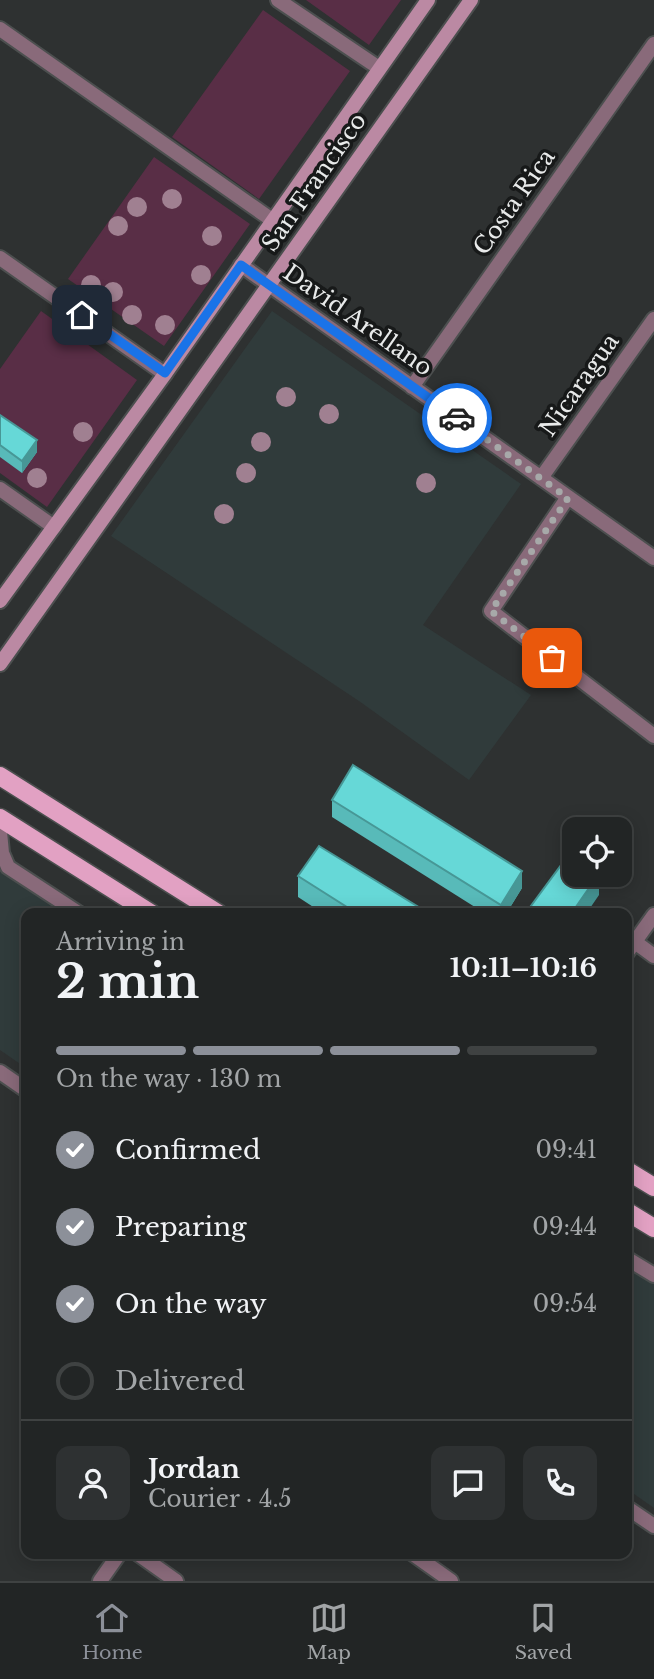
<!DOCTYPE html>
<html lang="en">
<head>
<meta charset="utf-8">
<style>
	body { margin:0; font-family:"Libre Baskerville",serif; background:#2e3132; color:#f1f3f6; height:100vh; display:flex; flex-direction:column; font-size:26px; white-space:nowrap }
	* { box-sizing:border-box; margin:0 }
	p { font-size:23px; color:#a2a5a7 }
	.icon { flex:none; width:38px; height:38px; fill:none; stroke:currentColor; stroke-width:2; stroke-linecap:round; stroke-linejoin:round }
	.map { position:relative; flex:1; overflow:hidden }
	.panel { position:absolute; left:21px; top:908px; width:611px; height:651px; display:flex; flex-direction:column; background:#222525; border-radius:14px; box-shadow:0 4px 18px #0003,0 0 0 2px #3f4242 }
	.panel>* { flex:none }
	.tools { position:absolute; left:562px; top:817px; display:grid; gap:14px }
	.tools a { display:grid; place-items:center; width:70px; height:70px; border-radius:14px; background:#222525; box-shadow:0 4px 18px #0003,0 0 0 2px #3f4242; font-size:35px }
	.pin { position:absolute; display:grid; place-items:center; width:60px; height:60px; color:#fff; margin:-30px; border-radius:14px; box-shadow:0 4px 10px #0006 }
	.courier { position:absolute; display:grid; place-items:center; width:70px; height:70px; margin:-35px; border:5px solid #1a73e8; border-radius:50%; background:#fff; color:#222; box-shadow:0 2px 9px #0007 }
	.head em { font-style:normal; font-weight:700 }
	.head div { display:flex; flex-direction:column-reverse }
	.head { display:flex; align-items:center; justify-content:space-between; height:119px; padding:0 35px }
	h1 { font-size:46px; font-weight:700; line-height:52px }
	.bar { display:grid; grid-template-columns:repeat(4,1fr); gap:10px 7px; align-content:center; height:84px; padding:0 35px }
	.bar i { height:9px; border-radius:5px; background:#3f4242 }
	.bar .active { background:#8c9099 }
	.bar p { grid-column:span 4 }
	.line { display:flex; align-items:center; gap:18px; padding:0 35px; border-top:2px solid #3f4242 }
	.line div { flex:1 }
	.round { display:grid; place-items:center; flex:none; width:74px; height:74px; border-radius:14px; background:#2e3132 }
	ol { padding:0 35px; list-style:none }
	li { display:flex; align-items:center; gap:21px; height:77px }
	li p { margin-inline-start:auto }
	li .icon { padding:7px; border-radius:50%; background:#8c9099; color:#fff; stroke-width:4 }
	li:last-child { color:#a2a5a7 }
	li i { width:38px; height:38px; border:4px solid #3f4242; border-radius:50% }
	.dock { display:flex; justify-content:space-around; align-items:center; height:98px; border-top:2px solid #3f4242; background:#222525; font-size:19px; color:#a2a5a7 }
	.dock a { display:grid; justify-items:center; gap:4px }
	.dock .active { color:#8c9099 }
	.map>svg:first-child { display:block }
	.built { fill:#303b3b }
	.green { fill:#592e46 }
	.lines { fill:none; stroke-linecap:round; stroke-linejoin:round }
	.lane-casing { stroke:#4c4f4f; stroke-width:18 }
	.street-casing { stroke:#4c4f4f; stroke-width:18 }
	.secondary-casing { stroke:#4c4f4f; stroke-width:18 }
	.primary-casing { stroke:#4c4f4f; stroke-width:21 }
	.lane { stroke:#896a7a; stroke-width:14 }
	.street { stroke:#896a7a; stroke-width:14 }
	.secondary { stroke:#bb89a3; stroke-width:14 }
	.primary { stroke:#e2a1c3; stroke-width:18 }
	.tree { fill:#a08091 }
	.wall { fill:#58bab9 }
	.shaded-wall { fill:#479796 }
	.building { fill:#66d8d7; stroke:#479796; stroke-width:2 }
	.done { stroke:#a7a9a9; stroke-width:7; stroke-dasharray:0 12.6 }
	.route { stroke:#1a73e8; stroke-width:9 }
	.labels { text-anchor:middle; stroke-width:7; stroke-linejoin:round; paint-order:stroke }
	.street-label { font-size:23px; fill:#e8eaea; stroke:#171919 }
</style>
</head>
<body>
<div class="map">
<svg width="654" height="1581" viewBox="0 0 654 1581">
	<rect width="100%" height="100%" fill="#2e3131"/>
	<path class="built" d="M272 311 521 484 423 625 531 695 469 780 359 701 111 536Z
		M0 858 86 913 26 914V1068L0 1050Z
		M626 1253 654 1271V1508L627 1489Z"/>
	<path class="green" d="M306 0H401L369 45Z
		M263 10 350 71 259 199 172 137Z
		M154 157 250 224 164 346 68 279Z
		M41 311 137 380 47 507 0 473V369Z"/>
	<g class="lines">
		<defs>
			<path id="lane" d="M0 832 2 853 8 867 80 914
				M626 1258 654 1275"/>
			<path id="street" d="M278 0 379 68
				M0 29 272 220
				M0 258 165 374
				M241 265 654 558
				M412 387 654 44
				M541 478 654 319
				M0 489 54 527
				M568 497 491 611 654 736
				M635 942 654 956
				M626 954 654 915
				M0 1072 26 1090
				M626 1507 654 1526
				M138 1554 176 1581
				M413 1554 451 1581
				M100 1581 119 1554"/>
			<path id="secondary" d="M0 601 165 374 428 0
				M0 664 471 0"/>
			<path id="primary" d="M0 776 219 914
				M0 818 152 914
				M626 1170 654 1187
				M626 1211 654 1228"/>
		</defs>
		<use href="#lane" class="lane-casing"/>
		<use href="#street" class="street-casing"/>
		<use href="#secondary" class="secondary-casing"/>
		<use href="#primary" class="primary-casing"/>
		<use href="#lane" class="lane"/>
		<use href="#street" class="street"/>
		<use href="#secondary" class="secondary"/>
		<use href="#primary" class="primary"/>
	</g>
	<g class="tree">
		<circle cx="172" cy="199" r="10"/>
		<circle cx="137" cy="207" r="10"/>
		<circle cx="118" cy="226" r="10"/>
		<circle cx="212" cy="236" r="10"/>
		<circle cx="201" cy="275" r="10"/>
		<circle cx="91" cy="285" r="10"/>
		<circle cx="113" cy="292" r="10"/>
		<circle cx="132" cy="315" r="10"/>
		<circle cx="165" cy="325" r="10"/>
		<circle cx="286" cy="397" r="10"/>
		<circle cx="329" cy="414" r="10"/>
		<circle cx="83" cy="432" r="10"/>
		<circle cx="261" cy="442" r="10"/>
		<circle cx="246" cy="473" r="10"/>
		<circle cx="37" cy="478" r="10"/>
		<circle cx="426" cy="483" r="10"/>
		<circle cx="224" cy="514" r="10"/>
	</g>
	<path class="wall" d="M0 415 37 452 22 473 0 457Z
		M332 800 522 888 506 914H486L332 817Z
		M298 876 430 914H324L298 897Z"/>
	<path class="shaded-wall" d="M37 440V452L22 473V461Z
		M522 871V888L506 914H501V905Z
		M599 875V895L586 914H571Z"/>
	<path class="building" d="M0 415 37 440 22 461 0 445Z
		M353 765 522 871 501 905 332 800Z
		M319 846 430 914H358L298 876Z
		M570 853 574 856V875H598L571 914H525Z"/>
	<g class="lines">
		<path class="done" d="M457 418 568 498 491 611 552 658"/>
		<path class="route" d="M82 315 165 373 241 265 457 418"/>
	</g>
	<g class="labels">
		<g class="street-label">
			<text transform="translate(314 182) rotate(-55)" y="8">San Francisco</text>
			<text transform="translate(514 202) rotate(-55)" y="8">Costa Rica</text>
			<text transform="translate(358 320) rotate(35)" y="8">David Arellano</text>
			<text transform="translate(579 385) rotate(-55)" y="8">Nicaragua</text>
		</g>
	</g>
</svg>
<div class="tools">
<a><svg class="icon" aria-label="locate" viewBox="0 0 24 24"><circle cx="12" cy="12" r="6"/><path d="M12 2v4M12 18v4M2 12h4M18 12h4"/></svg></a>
</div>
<div class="pin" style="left:552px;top:658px;background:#ea580c"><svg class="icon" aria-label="bag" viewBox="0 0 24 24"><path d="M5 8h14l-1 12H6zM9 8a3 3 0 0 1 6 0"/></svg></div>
<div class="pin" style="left:82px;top:315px;background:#1f2937"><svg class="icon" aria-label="home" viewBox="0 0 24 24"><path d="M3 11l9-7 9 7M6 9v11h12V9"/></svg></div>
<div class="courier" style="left:457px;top:418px"><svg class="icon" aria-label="car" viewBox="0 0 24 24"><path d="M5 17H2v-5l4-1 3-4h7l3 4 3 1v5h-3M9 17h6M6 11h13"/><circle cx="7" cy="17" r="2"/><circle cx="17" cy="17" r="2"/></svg></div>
<section class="panel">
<div class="head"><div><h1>2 min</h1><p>Arriving in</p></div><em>10:11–10:16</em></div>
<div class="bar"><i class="active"></i><i class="active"></i><i class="active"></i><i></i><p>On the way · 130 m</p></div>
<ol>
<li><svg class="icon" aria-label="check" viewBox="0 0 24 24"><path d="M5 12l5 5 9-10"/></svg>Confirmed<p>09:41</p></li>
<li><svg class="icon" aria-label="check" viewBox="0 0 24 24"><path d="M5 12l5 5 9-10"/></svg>Preparing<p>09:44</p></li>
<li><svg class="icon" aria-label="check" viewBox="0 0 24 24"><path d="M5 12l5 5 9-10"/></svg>On the way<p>09:54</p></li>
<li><i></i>Delivered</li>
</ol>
<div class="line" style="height:126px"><a class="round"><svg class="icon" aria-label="person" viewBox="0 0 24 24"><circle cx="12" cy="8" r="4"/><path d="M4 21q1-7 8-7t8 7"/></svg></a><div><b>Jordan</b><p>Courier · 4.5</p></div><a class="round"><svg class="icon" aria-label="chat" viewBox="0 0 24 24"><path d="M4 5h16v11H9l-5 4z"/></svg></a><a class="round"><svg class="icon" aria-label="phone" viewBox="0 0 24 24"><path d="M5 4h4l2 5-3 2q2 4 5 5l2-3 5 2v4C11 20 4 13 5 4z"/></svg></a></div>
</section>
</div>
<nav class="dock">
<a class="active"><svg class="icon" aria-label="home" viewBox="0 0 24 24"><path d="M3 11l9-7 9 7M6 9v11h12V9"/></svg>Home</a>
<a><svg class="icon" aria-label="map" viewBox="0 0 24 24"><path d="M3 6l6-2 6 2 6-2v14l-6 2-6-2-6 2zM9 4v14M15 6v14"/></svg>Map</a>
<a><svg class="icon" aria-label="saved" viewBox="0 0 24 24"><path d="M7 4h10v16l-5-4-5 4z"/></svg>Saved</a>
</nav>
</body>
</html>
